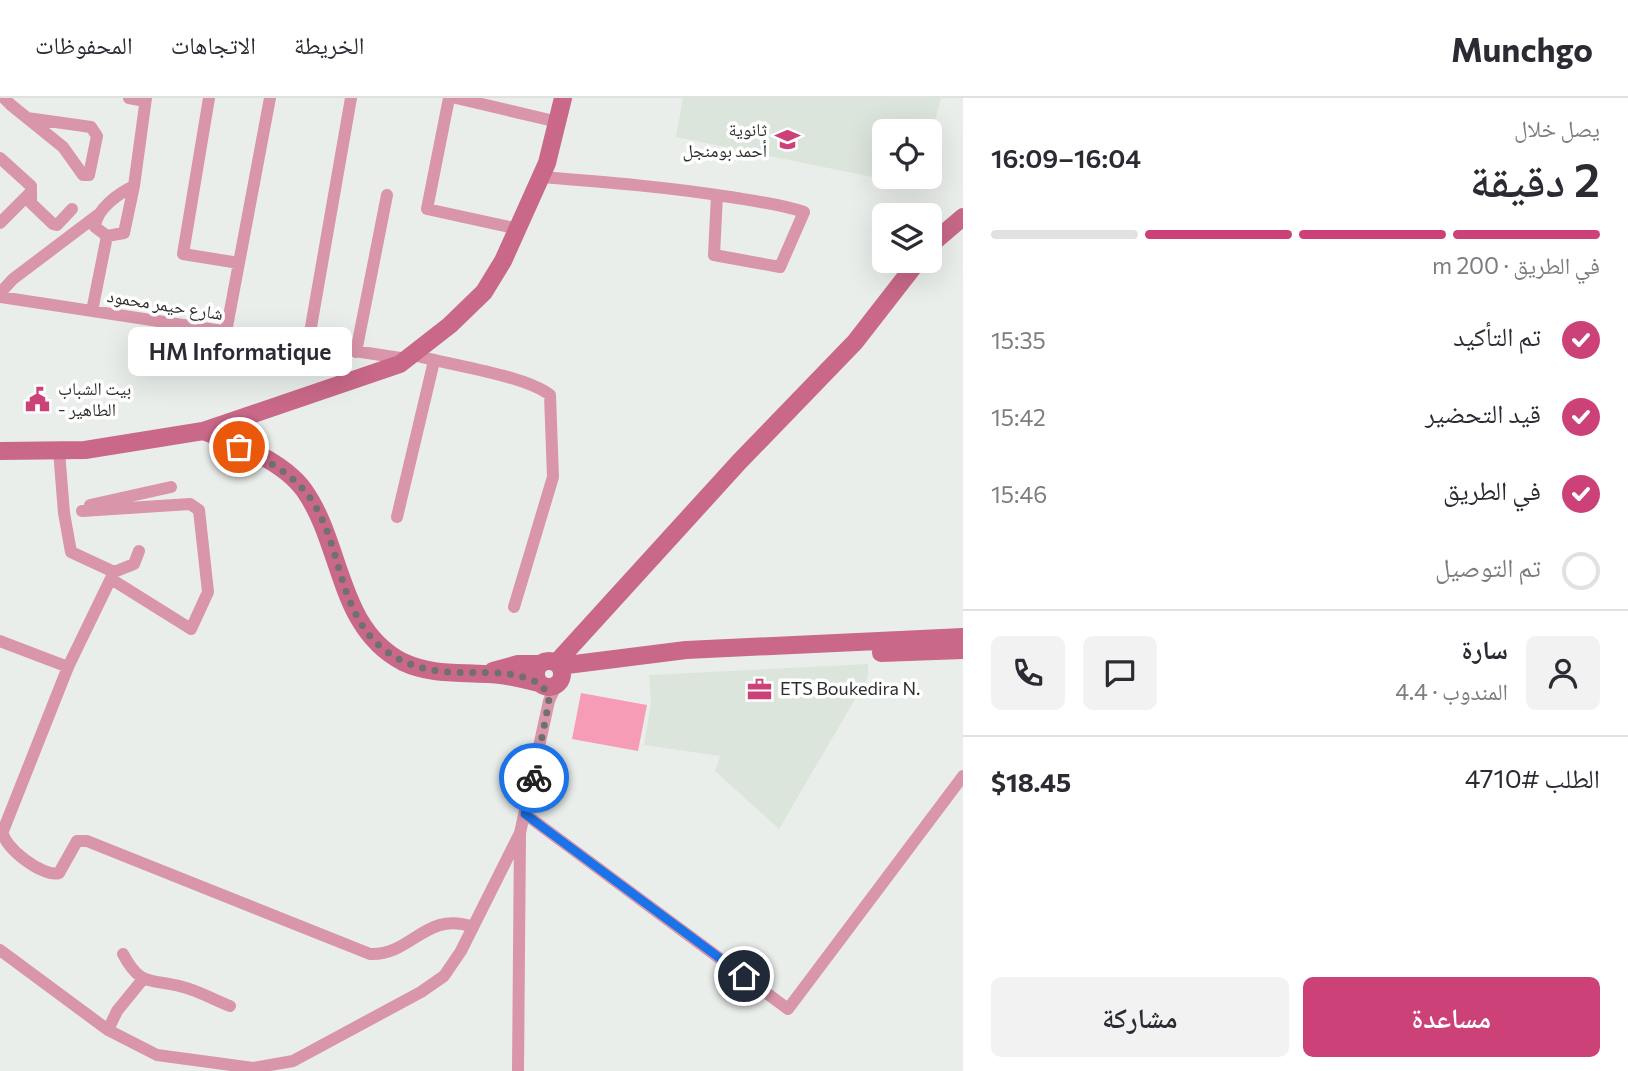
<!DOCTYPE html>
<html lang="ar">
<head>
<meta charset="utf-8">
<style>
	body { margin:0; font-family:Commissioner,"Noto Naskh Arabic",sans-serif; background:#f2f2f3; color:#2b2b33; direction:rtl; height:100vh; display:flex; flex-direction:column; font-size:26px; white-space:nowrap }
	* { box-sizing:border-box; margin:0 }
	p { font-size:23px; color:#7c7c81 }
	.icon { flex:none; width:38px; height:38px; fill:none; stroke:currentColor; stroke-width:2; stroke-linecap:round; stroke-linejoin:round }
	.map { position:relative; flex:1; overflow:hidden; direction:ltr }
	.sheet { display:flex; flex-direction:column; background:#fff; width:665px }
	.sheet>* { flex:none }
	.controls { position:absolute; left:872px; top:21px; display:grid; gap:14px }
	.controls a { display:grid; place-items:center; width:70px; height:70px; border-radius:10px; background:#fff; box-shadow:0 7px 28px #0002; font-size:35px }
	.pin { position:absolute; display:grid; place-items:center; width:60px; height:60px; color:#fff; margin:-30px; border:4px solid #fff; border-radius:50%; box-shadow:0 2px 7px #0007 }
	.courier { position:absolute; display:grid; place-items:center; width:70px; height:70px; margin:-35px; border:5px solid #1a73e8; border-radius:50%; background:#fff; color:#222; box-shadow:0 2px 9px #0007 }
	.bubble { position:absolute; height:49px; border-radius:10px; background:#fff; box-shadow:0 7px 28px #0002; font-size:23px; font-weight:600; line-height:49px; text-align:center; direction:rtl }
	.overview em { font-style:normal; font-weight:600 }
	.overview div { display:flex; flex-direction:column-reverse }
	.overview { display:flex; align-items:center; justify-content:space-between; height:119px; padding:0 28px }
	h1 { font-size:46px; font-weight:600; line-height:52px }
	.bar { display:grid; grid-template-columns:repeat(4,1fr); gap:10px 7px; align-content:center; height:84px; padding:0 28px }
	.bar i { height:9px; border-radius:5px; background:#e1e1e2 }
	.bar .active { background:#cc4177 }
	.bar p { grid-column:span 4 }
	.line { display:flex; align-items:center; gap:18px; padding:0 28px; border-top:2px solid #e1e1e2 }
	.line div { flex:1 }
	.round { display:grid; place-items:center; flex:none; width:74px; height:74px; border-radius:10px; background:#f2f2f3 }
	ol { padding:0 28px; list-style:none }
	li { display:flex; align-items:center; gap:21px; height:77px }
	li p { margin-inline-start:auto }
	li .icon { padding:7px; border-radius:50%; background:#cc4177; color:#fff; stroke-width:4 }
	li:last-child { color:#7c7c81 }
	li i { width:38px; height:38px; border:4px solid #e1e1e2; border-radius:50% }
	.action { display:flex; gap:14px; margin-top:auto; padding:14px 28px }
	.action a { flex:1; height:80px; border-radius:10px; background:#cc4177; color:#fff; font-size:28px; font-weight:600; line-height:80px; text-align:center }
	.action a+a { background:#f2f2f3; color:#2b2b33 }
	header { display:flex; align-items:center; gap:42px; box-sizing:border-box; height:98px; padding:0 35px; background:#fff; border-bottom:2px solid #e1e1e2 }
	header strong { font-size:33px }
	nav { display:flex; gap:38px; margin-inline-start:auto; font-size:24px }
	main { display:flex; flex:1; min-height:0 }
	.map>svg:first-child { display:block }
	.built { fill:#dce5db }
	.green { fill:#f79cb7 }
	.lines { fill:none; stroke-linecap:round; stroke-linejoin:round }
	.street { stroke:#d995a9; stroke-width:12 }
	.secondary { stroke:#c96888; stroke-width:18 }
	.done { stroke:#6f716e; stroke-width:7; stroke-dasharray:0 12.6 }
	.route { stroke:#1a73e8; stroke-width:9 }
	.labels { text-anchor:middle; stroke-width:7; stroke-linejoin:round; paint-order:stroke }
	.poi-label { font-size:18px; fill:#2d2e2c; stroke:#fff; text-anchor:start }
	.street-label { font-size:18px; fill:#2d2e2c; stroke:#fff }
</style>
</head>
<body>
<header>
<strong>Munchgo</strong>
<nav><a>الخريطة</a><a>الاتجاهات</a><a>المحفوظات</a></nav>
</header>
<main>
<section class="sheet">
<div class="overview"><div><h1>2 دقيقة</h1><p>يصل خلال</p></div><em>16:04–16:09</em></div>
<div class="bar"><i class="active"></i><i class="active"></i><i class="active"></i><i></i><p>في الطريق · 200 m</p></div>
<ol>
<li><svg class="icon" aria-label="check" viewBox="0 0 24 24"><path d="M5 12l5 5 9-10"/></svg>تم التأكيد<p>15:35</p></li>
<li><svg class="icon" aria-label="check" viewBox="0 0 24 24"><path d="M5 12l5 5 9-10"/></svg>قيد التحضير<p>15:42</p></li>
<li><svg class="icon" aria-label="check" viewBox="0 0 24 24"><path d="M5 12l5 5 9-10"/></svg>في الطريق<p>15:46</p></li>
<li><i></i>تم التوصيل</li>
</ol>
<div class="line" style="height:126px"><a class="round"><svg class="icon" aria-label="person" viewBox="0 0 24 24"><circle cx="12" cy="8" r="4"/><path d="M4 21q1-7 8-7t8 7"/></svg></a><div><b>سارة</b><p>المندوب · 4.4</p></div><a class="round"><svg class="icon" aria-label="chat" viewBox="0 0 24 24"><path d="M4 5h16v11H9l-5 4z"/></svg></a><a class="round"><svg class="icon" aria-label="phone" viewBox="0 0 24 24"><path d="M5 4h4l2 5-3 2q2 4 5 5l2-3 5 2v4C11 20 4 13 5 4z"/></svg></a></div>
<div class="line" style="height:91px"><div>الطلب #4710</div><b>$18.45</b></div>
<div class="action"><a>مساعدة</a><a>مشاركة</a></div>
</section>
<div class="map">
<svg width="963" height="973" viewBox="0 0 963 973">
	<rect width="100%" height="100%" fill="#eaeeea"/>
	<path class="built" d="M683 0H941L929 45V33H884V79H901L887 82 676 39Z
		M868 566V579L779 731 715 673 720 658 644 647 651 605 649 577Z"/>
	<path class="green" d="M581 595 647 607 638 653 572 641Z"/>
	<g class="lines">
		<path class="street" d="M4 0 11 7 63 49 83 77H89L97 38 91 29 27 20
			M129 0 145 3
			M209 0 183 156 239 165
			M449 0 427 111 519 131
			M456 0 558 24
			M0 60 31 88V105L53 126 57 127 72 111
			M542 79C605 84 668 89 730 99 755 103 780 106 804 114L780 169 714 157 717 97
			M134 88 146 0
			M0 125 31 94
			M0 195 13 181 99 116
			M0 199 407 261
			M92 213 107 138 124 135 134 88C119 95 96 111 95 129L107 138
			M226 234 270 0
			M308 246 351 0
			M356 254 387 97
			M414 257C449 267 524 277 550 297L553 379 514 509
			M90 407 171 389
			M82 413 190 406 199 412 208 494 191 531 111 481
			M397 419 434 263
			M114 474 134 466 139 453
			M0 543 68 569 114 474 71 454 64 415 59 353
			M68 569 3 733C2 749 44 780 59 775L77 743H87L370 856C412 858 425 812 473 829
			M525 716 788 911 963 678
			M0 852 108 932 157 957 253 970 293 963 421 894 444 878 461 853 520 735
			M123 856C141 890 151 880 183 889 199 893 214 902 230 908
			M108 932 117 913 143 881
			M518 973 520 735 549 603 556 587"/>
		<path class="secondary" d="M929 148 963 119
			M203 333 400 266 450 227 484 194 503 163 547 65 563 0
			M0 353 85 352 203 333C237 346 282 362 304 392 343 447 337 530 403 564 431 577 457 574 487 576 505 576 522 581 539 585
			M881 555 963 552
			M536 576a13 13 0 1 1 26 0a13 13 0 1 1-26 0Z
			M556 565 739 364 855 244 918 163
			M559 568 686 552 963 539
			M493 573 518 566H540"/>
	</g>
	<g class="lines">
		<path class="done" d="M239 349C261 360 283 370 301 389 343 433 333 508 381 549 437 595 496 558 543 588L549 603 534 680"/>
		<path class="route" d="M534 680 525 716 744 878"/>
	</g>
	<defs>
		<symbol id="school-bare" viewBox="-9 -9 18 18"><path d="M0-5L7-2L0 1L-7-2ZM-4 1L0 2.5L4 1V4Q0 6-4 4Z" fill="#cc4177" stroke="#fff" stroke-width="2.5" paint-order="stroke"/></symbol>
		<symbol id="civic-bare" viewBox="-9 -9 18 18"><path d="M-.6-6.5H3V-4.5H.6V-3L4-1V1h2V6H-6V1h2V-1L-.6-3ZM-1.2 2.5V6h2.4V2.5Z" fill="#cc4177" stroke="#fff" stroke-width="2.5" paint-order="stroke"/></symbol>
		<symbol id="office-bare" viewBox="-9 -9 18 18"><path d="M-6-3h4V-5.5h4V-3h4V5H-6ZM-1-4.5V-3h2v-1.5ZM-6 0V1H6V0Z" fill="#cc4177" stroke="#fff" stroke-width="2.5" paint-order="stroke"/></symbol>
	</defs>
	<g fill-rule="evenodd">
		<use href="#school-bare" x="770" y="24" width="35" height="35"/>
		<use href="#civic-bare" x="20" y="284" width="35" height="35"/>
		<use href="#office-bare" x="742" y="574" width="35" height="35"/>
	</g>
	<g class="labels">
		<g class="poi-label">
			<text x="767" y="38" text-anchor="end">ثانوية<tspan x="767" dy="21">أحمد بومنجل</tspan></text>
			<text x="58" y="297">بيت الشباب<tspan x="58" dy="21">- الطاهير</tspan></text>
			<text x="780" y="597">ETS Boukedira N.</text>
		</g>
		<g class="street-label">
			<text transform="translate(165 207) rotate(9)" y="6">شارع حيمر محمود</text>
		</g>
	</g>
</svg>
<div class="controls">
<a><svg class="icon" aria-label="locate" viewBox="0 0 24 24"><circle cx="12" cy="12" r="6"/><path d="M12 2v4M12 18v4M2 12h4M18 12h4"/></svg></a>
<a><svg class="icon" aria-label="layers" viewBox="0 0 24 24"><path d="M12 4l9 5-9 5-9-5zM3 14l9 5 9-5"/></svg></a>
</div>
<div class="pin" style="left:239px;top:349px;background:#ea580c"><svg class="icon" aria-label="bag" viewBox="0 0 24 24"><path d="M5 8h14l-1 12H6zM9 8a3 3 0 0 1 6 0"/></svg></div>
<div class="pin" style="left:744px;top:878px;background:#1f2937"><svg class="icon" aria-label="home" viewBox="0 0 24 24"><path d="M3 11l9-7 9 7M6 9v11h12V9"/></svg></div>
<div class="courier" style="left:534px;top:680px"><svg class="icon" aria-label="bike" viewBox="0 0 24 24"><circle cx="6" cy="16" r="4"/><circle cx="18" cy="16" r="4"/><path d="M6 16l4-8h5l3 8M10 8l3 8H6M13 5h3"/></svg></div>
<div class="bubble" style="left:128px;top:229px;width:224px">HM Informatique</div>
</div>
</main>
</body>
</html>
